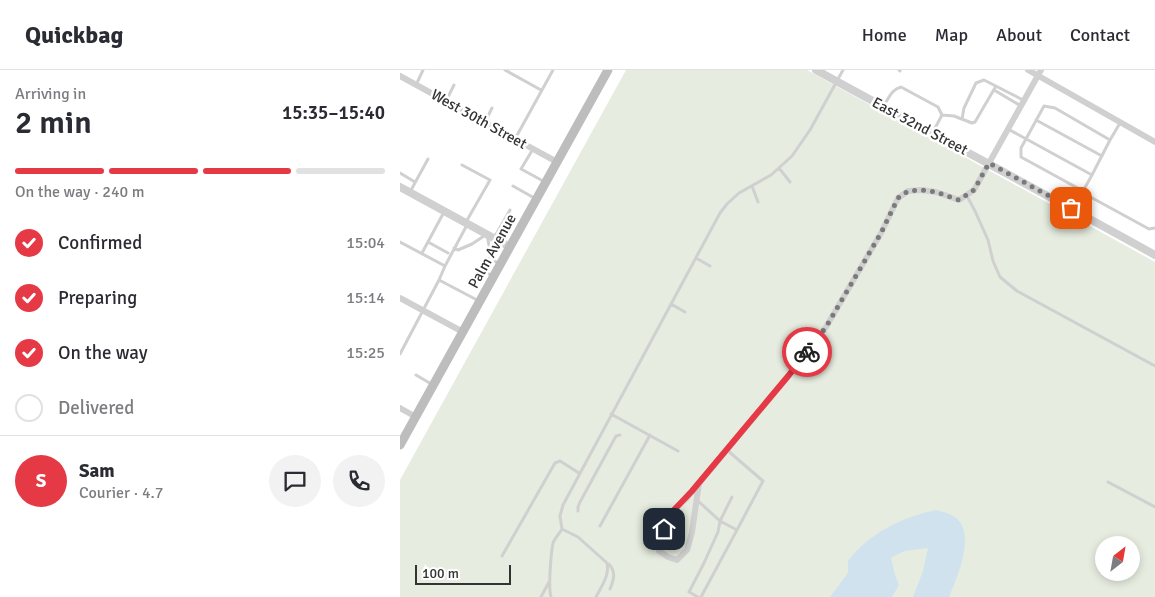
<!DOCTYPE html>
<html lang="en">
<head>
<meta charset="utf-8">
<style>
	body { margin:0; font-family:Signika,sans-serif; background:#f2f2f3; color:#2b2b33; height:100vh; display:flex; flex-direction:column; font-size:19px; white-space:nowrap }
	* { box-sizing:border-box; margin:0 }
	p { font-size:16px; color:#7c7c81 }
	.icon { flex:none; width:28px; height:28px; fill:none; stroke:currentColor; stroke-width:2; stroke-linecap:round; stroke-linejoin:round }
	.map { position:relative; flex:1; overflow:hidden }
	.panel { display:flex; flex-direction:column; background:#fff; width:400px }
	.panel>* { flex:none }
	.needle { width:32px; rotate:31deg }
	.buttons { position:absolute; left:695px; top:466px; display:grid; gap:10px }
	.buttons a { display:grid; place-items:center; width:45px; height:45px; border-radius:50%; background:#fff; box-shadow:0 2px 8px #0003; font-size:25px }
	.scale { position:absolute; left:15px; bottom:12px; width:96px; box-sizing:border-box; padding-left:5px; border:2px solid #333; border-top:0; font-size:14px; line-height:18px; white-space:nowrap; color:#333; -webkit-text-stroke:4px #fff; paint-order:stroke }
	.pin { position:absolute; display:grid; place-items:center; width:42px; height:42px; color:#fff; margin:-21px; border-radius:10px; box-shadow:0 2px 8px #0006 }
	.courier { position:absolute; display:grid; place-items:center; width:50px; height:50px; margin:-25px; border:4px solid #e63946; border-radius:50%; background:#fff; color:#222; box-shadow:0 1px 6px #0007 }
	.overview em { font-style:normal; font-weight:600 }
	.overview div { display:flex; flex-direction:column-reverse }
	.overview { display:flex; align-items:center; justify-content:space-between; height:85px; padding:0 15px }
	h1 { font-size:32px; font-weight:600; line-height:38px }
	.bar { display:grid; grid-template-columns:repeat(4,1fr); gap:8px 5px; align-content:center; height:60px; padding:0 15px }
	.bar i { height:6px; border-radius:4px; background:#e1e1e2 }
	.bar .selected { background:#e63946 }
	.bar p { grid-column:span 4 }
	.line { display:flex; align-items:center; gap:12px; padding:0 15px; border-top:1px solid #e1e1e2 }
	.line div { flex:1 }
	.round { display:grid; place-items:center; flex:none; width:52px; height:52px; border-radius:26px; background:#f2f2f3 }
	ol { padding:0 15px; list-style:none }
	li { display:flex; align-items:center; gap:15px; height:55px }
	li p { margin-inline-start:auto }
	li .icon { padding:5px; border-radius:50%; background:#e63946; color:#fff; stroke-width:4 }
	li:last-child { color:#7c7c81 }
	li i { width:28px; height:28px; border:2px solid #e1e1e2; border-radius:50% }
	header { display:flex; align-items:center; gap:30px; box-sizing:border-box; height:70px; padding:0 25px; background:#fff; border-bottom:1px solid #e1e1e2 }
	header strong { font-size:24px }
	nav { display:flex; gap:28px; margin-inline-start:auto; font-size:18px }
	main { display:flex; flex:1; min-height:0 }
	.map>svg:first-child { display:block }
	.green { fill:#e6ecdf; fill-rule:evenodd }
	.water { fill:#cfe2ee }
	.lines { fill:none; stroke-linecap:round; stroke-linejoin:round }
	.service { stroke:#d0d0d0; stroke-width:3 }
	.minor { stroke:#d0d0d0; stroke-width:6 }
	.tertiary { stroke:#d0d0d0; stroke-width:8 }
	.secondary { stroke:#bdbdbd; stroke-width:9 }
	.done { stroke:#7a7a7a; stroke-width:5; stroke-dasharray:0 9 }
	.route { stroke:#e63946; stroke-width:6 }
	.labels { text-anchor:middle; stroke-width:5; stroke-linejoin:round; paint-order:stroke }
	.street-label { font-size:15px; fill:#333; stroke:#fff }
</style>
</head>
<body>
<header>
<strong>Quickbag</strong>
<nav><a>Home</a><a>Map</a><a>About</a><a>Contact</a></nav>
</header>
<main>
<section class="panel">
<div class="overview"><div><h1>2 min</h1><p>Arriving in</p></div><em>15:35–15:40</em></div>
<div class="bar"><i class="selected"></i><i class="selected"></i><i class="selected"></i><i></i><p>On the way · 240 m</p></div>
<ol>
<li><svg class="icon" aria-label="check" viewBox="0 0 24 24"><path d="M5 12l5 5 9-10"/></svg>Confirmed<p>15:04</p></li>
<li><svg class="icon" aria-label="check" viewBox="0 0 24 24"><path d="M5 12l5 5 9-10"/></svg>Preparing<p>15:14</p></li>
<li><svg class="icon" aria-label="check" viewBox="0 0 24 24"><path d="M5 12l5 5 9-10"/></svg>On the way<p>15:25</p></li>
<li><i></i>Delivered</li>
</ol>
<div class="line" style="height:90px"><b class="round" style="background:#e63946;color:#fff">S</b><div><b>Sam</b><p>Courier · 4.7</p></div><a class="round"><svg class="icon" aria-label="chat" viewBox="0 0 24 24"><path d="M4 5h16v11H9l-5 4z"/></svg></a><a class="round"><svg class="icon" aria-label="phone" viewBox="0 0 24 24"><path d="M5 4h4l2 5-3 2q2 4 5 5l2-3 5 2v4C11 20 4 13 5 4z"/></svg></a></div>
</section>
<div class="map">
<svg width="755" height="527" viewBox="0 0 755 527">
	<rect width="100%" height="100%" fill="#fff"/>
	<path class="green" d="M226 0H407L755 192V527H0V410ZM704 475H731V502H704Z"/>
	<path class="water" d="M536 440C543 442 549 443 555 447 577 464 557 507 549 527H513L523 501 528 478 504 481 491 488 495 505 499 515 492 527H430L448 503V491C469 463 503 447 536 440Z"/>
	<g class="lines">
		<path class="service" d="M105 0 141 20
			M499 0 500 1
			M16 15 23 0
			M594 20 621 36
			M46 31 54 15
			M484 35C489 28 492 19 501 17L538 37 542 45
			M542 45 554 46 572 53 575 52 596 16
			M562 49 564 38 576 13 584 10 623 30
			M636 50 702 86
			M85 52 92 38
			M608 59 692 105 683 121 621 87V78L644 36 655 38 710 70 692 105
			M533 62 542 45
			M115 69 153 0
			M710 70 720 53
			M133 79 121 99 145 112
			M62 95 90 110 66 152
			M379 98 390 112
			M0 103 15 112
			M113 116 136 129
			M352 116 358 132
			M683 121 685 124 749 159 755 158
			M10 122 28 89
			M567 126 575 141 588 170 593 191 600 207 617 221 755 296
			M671 138 681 120
			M676 140 685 124
			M94 168 110 140
			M0 172 45 196 39 210
			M28 172 48 183
			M54 178 58 180 72 174 87 164 91 187 99 195
			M22 183 44 142
			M91 187C85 190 80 192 81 200L93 206
			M296 188 310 196
			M45 196 67 155
			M271 234 285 242
			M0 284 39 210 79 231
			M16 305 33 315
			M211 344 278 381
			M708 412 755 437
			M297 430 320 451 337 460 363 411 327 380
			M178 441V437L180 432 216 366 220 365
			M200 456 250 365
			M162 459 160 446 163 435 320 143 327 134 339 123 371 105 392 86 410 60 443 0
			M102 486 155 393 160 391 179 403
			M209 494C216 502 214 510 210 519
			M141 527 149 512
			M151 527C148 518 151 483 153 473 155 468 159 464 162 459L178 467 207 493C210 505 201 517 196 527
			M298 527 289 522 304 493 318 462 320 451 332 427
			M301 527 337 460"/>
		<path class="minor" d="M628 0 755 72
			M0 6 157 92
			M0 228 63 262
			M0 338 16 347
			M299 413 292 462 287 480 277 490 268 487 259 481C259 468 264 454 271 443 275 438 281 433 286 429L389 305 426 257 481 163 498 128 508 121 521 120 536 122 559 130 574 120 641 0"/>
		<path class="tertiary" d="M416 0C529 62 642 122 755 185
			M0 117 110 177"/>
		<path class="secondary" d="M0 375 208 0"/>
	</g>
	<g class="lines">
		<path class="done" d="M407 282 426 257 481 163 498 128 508 121 521 120 536 122 559 130 574 120 589 93 671 138"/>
		<path class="route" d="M264 459 272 442 292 421 389 305 407 282"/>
	</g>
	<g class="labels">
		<g class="street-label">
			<text transform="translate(79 49) rotate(29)" y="5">West 30th Street</text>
			<text transform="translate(520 56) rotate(28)" y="5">East 32nd Street</text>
			<text transform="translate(92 181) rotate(-61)" y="5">Palm Avenue</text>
		</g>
	</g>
</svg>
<div class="buttons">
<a><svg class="needle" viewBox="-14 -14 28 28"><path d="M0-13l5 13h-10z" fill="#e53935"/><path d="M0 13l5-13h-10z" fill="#7c7c81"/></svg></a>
</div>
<div class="scale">100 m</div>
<div class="pin" style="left:671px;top:138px;background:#ea580c"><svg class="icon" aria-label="bag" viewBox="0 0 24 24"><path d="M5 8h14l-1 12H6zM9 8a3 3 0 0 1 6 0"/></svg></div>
<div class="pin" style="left:264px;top:459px;background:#1f2937"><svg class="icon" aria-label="home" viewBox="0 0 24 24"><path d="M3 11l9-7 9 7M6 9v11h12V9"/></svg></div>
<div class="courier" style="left:407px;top:282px"><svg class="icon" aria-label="bike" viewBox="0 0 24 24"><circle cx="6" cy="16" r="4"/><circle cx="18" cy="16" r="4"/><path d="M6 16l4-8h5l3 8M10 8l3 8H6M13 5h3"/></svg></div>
</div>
</main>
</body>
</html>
